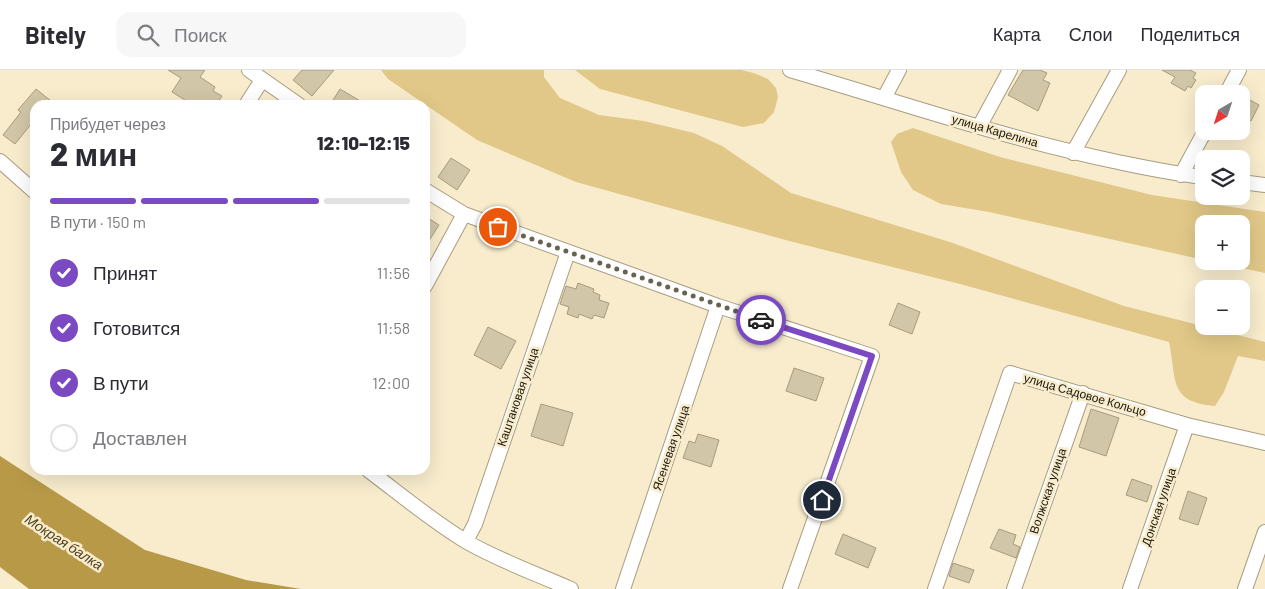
<!DOCTYPE html>
<html lang="ru">
<head>
<meta charset="utf-8">
<style>
	body { margin:0; font-family:Barlow,sans-serif; background:#f7f7f7; color:#2b2b33; height:100vh; display:flex; flex-direction:column; font-size:19px; white-space:nowrap }
	* { box-sizing:border-box; margin:0 }
	p { font-size:16px; color:#7c7c81 }
	.icon { flex:none; width:28px; height:28px; fill:none; stroke:currentColor; stroke-width:2; stroke-linecap:round; stroke-linejoin:round }
	.map { position:relative; flex:1; overflow:hidden }
	.details { position:absolute; left:30px; top:30px; width:400px; height:375px; display:flex; flex-direction:column; background:#fff; border-radius:15px; box-shadow:0 5px 20px #0002 }
	.details>* { flex:none }
	.needle { width:32px; rotate:219deg }
	.buttons { position:absolute; left:1195px; top:15px; display:grid; gap:10px }
	.buttons a { display:grid; place-items:center; width:55px; height:55px; border-radius:10px; background:#fff; box-shadow:0 5px 20px #0002; font-size:25px }
	.pin { position:absolute; display:grid; place-items:center; width:42px; height:42px; color:#fff; margin:-21px; border:2px solid #fff; border-radius:50%; box-shadow:0 1px 5px #0007 }
	.courier { position:absolute; display:grid; place-items:center; width:50px; height:50px; margin:-25px; border:4px solid #7b4ac2; border-radius:50%; background:#fff; color:#222; box-shadow:0 1px 6px #0007 }
	.headline em { font-style:normal; font-weight:800 }
	.headline div { display:flex; flex-direction:column-reverse }
	.headline { display:flex; align-items:center; justify-content:space-between; height:85px; padding:0 20px }
	h1 { font-size:32px; font-weight:800; line-height:38px }
	.bar { display:grid; grid-template-columns:repeat(4,1fr); gap:8px 5px; align-content:center; height:60px; padding:0 20px }
	.bar i { height:6px; border-radius:4px; background:#e1e1e2 }
	.bar .selected { background:#7b4ac2 }
	.bar p { grid-column:span 4 }
	ol { padding:0 20px; list-style:none }
	li { display:flex; align-items:center; gap:15px; height:55px }
	li p { margin-inline-start:auto }
	li .icon { padding:5px; border-radius:50%; background:#7b4ac2; color:#fff; stroke-width:4 }
	li:last-child { color:#7c7c81 }
	li i { width:28px; height:28px; border:2px solid #e1e1e2; border-radius:50% }
	header { display:flex; align-items:center; gap:30px; box-sizing:border-box; height:70px; padding:0 25px; background:#fff; border-bottom:1px solid #e1e1e2 }
	header strong { font-size:24px }
	nav { display:flex; gap:28px; margin-inline-start:auto; font-size:18px }
	.search { width:350px; height:45px; background:#f7f7f7; display:flex; align-items:center; gap:12px; box-sizing:border-box; padding:0 18px; border-radius:15px; color:#7c7c81; font-size:19px }
	.map>svg:first-child { display:block }
	.green { fill:#e1c888 }
	.water { fill:#b79948 }
	.building { fill:#d1c6a7; stroke:#a89c7f }
	.lines { fill:none; stroke-linecap:round; stroke-linejoin:round }
	.street-casing { stroke:#a89d80; stroke-width:16 }
	.street { stroke:#fff; stroke-width:14 }
	.done { stroke:#68624f; stroke-width:5; stroke-dasharray:0 9 }
	.route { stroke:#7b4ac2; stroke-width:6 }
	.labels { text-anchor:middle; stroke-width:5; stroke-linejoin:round; paint-order:stroke }
	.street-label { font-size:12px; fill:#1b170b; stroke:#f8eccd }
	.water-label { font-size:14px; font-style:italic; fill:#4f421f; stroke:#f8eccd }
</style>
</head>
<body>
<header>
<strong>Bitely</strong>
<div class="search"><svg class="icon" aria-label="search" viewBox="0 0 24 24"><circle cx="10" cy="10" r="6"/><path d="M15 15l6 6"/></svg>Поиск</div>
<nav><a>Карта</a><a>Слои</a><a>Поделиться</a></nav>
</header>
<div class="map">
<svg width="1265" height="519" viewBox="0 0 1265 519">
	<rect width="100%" height="100%" fill="#f8eccd"/>
	<path class="green" d="M381 0H544V7L560 28 599 45 644 51 694 63 722 76 791 123 953 173 1124 236 1265 272V291L1238 286 1224 322 1215 336C1168 332 1177 310 1169 272L960 214 793 172 576 112 477 70 388 9Z
		M575 0H741L754 3 768 9 776 18 778 27 774 42 764 53 743 57 600 19Z
		M913 58 1000 87 1152 125 1265 142V203L1209 191H1241V154H1204V190L989 142 941 134 913 120 901 102 891 72 897 64Z"/>
	<path class="water" d="M0 386 145 480 246 510 301 519H29L0 497Z"/>
	<path class="building" d="M168 0H205L200 7 215 17 213 21 222 26 216 35H193L172 22 181 8Z
		M302 0H334L312 26 293 10Z
		M1023 0H1040L1047 3 1043 10 1050 13 1038 41 1008 25Z
		M1162 0H1190L1196 3 1193 8 1196 10 1191 18 1188 16 1185 21 1171 13 1175 7Z
		M36 19 56 35H35V46L30 52 32 53 15 74 3 65 21 42 18 40Z
		M340 19 367 35H330Z
		M1241 25 1259 35 1251 51 1241 46Z
		M451 88 470 100 457 120 438 107Z
		M425 146 439 155 425 177Z
		M578 213 594 219 593 222 600 225 599 230 609 233 604 248 594 245 592 249 579 244 578 248 567 244 569 237 560 234 566 216 576 219Z
		M898 233 920 242 912 264 889 255Z
		M488 257 516 271 501 299 474 285Z
		M794 298 824 308 816 331 786 321Z
		M541 334 573 343 563 376 531 366Z
		M1091 339 1119 348 1106 386 1079 377Z
		M698 364 719 370 711 397 683 388 689 371 695 373Z
		M1132 409 1152 416 1147 432 1126 425Z
		M1188 421 1207 428 1198 455 1179 449Z
		M999 459 1016 465 1013 474 1020 477 1016 488 990 478Z
		M843 464 876 478 868 498 835 484Z
		M953 493 974 500 969 513 949 506Z"/>
	<g class="lines">
		<defs>
			<path id="street" d="M249 0 299 35
				M790 0C899 32 1007 69 1118 92 1147 98 1175 104 1204 107
				M1226 24 1239 0
				M884 28 899 0
				M246 35 262 10
				M979 57 1010 0
				M1073 83 1119 0
				M0 91 35 122
				M1181 105 1205 61
				M1241 112 1265 115
				M425 120 464 144 718 236 872 286 790 519
				M425 216 464 144
				M368 400C400 424 432 451 467 472 500 491 537 504 571 519
				M466 471 475 454 568 182
				M623 519 718 236
				M935 519 1010 303 1187 355 1265 373
				M1014 519 1083 323
				M1130 519 1187 355
				M1245 519 1265 462"/>
		</defs>
		<use href="#street" class="street-casing"/>
		<use href="#street" class="street"/>
	</g>
	<g class="lines">
		<path class="done" d="M498 157 761 250"/>
		<path class="route" d="M761 250 872 286 822 430"/>
	</g>
	<g class="labels">
		<g class="street-label">
			<text transform="translate(995 61) rotate(16)" y="4">улица Карелина</text>
			<text transform="translate(1085 325) rotate(16)" y="4">улица Садовое Кольцо</text>
			<text transform="translate(518 327) rotate(-71)" y="4">Каштановая улица</text>
			<text transform="translate(671 378) rotate(-71)" y="4">Ясеневая улица</text>
			<text transform="translate(1048 421) rotate(-71)" y="4">Волжская улица</text>
			<text transform="translate(1159 437) rotate(-71)" y="4">Донская улица</text>
		</g>
		<g class="water-label">
			<text transform="translate(64 472) rotate(33)" y="5">Мокрая балка</text>
		</g>
	</g>
</svg>
<div class="buttons">
<a><svg class="needle" viewBox="-14 -14 28 28"><path d="M0-13l5 13h-10z" fill="#e53935"/><path d="M0 13l5-13h-10z" fill="#7c7c81"/></svg></a>
<a><svg class="icon" aria-label="layers" viewBox="0 0 24 24"><path d="M12 4l9 5-9 5-9-5zM3 14l9 5 9-5"/></svg></a>
<a>+</a>
<a>−</a>
</div>
<div class="pin" style="left:498px;top:157px;background:#ea580c"><svg class="icon" aria-label="bag" viewBox="0 0 24 24"><path d="M5 8h14l-1 12H6zM9 8a3 3 0 0 1 6 0"/></svg></div>
<div class="pin" style="left:822px;top:430px;background:#1f2937"><svg class="icon" aria-label="home" viewBox="0 0 24 24"><path d="M3 11l9-7 9 7M6 9v11h12V9"/></svg></div>
<div class="courier" style="left:761px;top:250px"><svg class="icon" aria-label="car" viewBox="0 0 24 24"><path d="M5 17H2v-5l4-1 3-4h7l3 4 3 1v5h-3M9 17h6M6 11h13"/><circle cx="7" cy="17" r="2"/><circle cx="17" cy="17" r="2"/></svg></div>
<section class="details">
<div class="headline"><div><h1>2 мин</h1><p>Прибудет через</p></div><em>12:10–12:15</em></div>
<div class="bar"><i class="selected"></i><i class="selected"></i><i class="selected"></i><i></i><p>В пути · 150 m</p></div>
<ol>
<li><svg class="icon" aria-label="check" viewBox="0 0 24 24"><path d="M5 12l5 5 9-10"/></svg>Принят<p>11:56</p></li>
<li><svg class="icon" aria-label="check" viewBox="0 0 24 24"><path d="M5 12l5 5 9-10"/></svg>Готовится<p>11:58</p></li>
<li><svg class="icon" aria-label="check" viewBox="0 0 24 24"><path d="M5 12l5 5 9-10"/></svg>В пути<p>12:00</p></li>
<li><i></i>Доставлен</li>
</ol>
</section>
</div>
</body>
</html>
